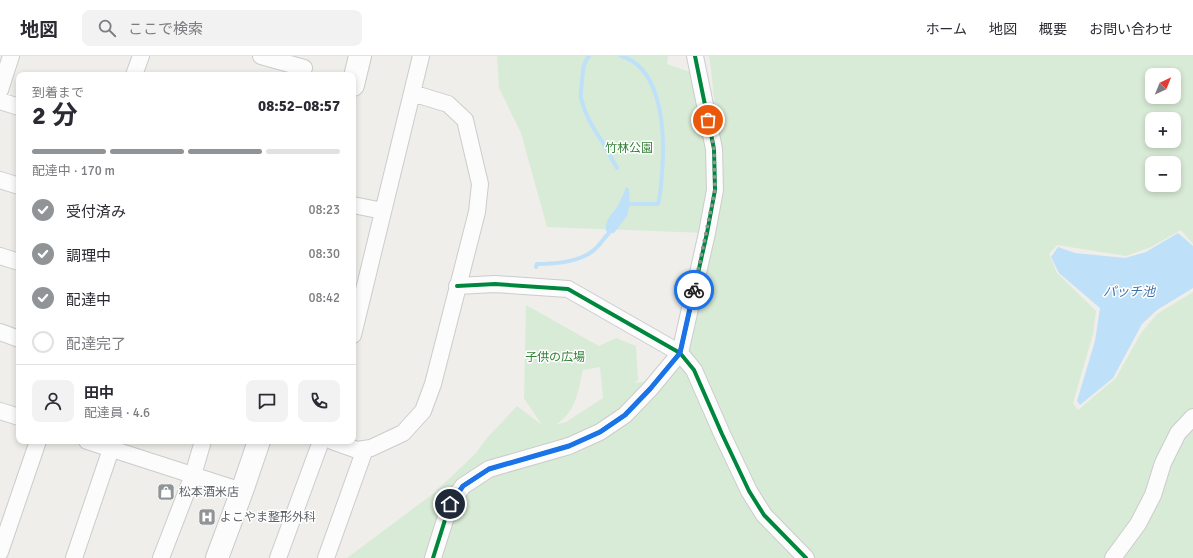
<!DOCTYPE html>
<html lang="ja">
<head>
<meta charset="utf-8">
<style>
	body { margin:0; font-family:Signika,"Noto Sans JP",sans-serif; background:#f2f2f3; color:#2b2b33; height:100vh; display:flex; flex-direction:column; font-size:15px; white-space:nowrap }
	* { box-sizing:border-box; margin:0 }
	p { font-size:13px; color:#7c7c81 }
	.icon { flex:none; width:22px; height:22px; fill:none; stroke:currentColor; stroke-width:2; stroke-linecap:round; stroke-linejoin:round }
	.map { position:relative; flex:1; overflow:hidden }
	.details { position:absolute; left:16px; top:16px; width:340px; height:372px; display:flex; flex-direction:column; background:#fff; border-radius:8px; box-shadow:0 2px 6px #0003 }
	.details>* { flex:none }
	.needle { width:26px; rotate:43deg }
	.tools { position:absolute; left:1145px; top:12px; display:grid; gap:8px }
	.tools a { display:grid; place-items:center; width:36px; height:36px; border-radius:8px; background:#fff; box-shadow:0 2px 6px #0003; font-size:20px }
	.pin { position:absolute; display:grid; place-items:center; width:34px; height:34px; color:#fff; margin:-17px; border:2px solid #fff; border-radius:50%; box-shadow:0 1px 4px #0007 }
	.courier { position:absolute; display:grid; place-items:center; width:40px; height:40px; margin:-20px; border:3px solid #1a73e8; border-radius:50%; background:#fff; color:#222; box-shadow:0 1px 5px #0007 }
	.summary em { font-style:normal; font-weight:700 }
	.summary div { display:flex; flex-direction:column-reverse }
	.summary { display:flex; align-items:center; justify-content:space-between; height:68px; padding:0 16px }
	h1 { font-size:26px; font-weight:700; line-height:30px }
	.bar { display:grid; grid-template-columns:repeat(4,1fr); gap:6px 4px; align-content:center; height:48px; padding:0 16px }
	.bar i { height:5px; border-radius:3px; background:#e1e1e2 }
	.bar .current { background:#919496 }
	.bar p { grid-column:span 4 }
	.line { display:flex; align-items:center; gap:10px; padding:0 16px; border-top:1px solid #e1e1e2 }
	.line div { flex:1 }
	.round { display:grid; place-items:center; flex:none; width:42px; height:42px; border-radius:8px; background:#f2f2f3 }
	ol { padding:0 16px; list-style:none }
	li { display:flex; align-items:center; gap:12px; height:44px }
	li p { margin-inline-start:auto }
	li .icon { padding:4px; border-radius:50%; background:#919496; color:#fff; stroke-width:4 }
	li:last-child { color:#7c7c81 }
	li i { width:22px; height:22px; border:2px solid #e1e1e2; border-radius:50% }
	header { display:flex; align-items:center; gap:24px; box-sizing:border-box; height:56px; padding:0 20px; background:#fff; border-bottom:1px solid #e1e1e2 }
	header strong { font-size:19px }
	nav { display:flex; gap:22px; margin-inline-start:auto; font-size:14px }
	.search { width:280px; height:36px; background:#f2f2f3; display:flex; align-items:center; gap:10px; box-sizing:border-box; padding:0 14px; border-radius:8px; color:#7c7c81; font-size:15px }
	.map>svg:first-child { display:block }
	.green { fill:#d8ebd6; fill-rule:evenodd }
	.water { fill:#bfe0f9 }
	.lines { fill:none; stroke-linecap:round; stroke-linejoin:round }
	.stream { stroke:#bfe0f9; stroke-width:4 }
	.minor-casing { stroke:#cbcccc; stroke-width:18 }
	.secondary-casing { stroke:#cacacb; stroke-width:24 }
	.minor { stroke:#fdfcfc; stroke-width:16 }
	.secondary { stroke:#fdfcfc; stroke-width:22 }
	.cycleway-casing { stroke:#fff; stroke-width:6 }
	.cycleway { stroke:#00873e; stroke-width:4 }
	.done { stroke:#919496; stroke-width:4; stroke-dasharray:0 7.2 }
	.route { stroke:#1a73e8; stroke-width:5 }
	.labels { text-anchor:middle; stroke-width:3; stroke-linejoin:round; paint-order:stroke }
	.park-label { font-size:12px; fill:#348238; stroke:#fff }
	.poi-label { font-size:12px; fill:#5f6368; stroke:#fff; text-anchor:start }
	.water-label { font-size:13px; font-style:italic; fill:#4174aa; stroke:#fff }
</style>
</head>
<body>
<header>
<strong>地図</strong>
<div class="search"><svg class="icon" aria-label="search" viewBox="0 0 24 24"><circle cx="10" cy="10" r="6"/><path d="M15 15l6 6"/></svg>ここで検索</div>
<nav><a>ホーム</a><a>地図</a><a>概要</a><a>お問い合わせ</a></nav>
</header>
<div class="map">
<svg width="1193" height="502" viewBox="0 0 1193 502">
	<rect width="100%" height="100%" fill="#efeeea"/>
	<path class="green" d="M497 0H668L667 8 690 16 714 93 707 177 547 171 521 77 499 32Z
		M709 0H1193V188L1181 174 1151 191 1126 200 1057 189 1049 198 1057 217 1096 255 1093 278 1073 347 1078 354 1116 322 1141 277 1157 258 1193 236V502H347L434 437 476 397 487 382 517 350 542 369 524 342 526 249 599 290 616 282 636 290 638 324 634 327 670 323 695 263 719 91 711 13ZM1152 19H1174V41H1152ZM1152 63H1174V85H1152ZM1152 107H1174V129H1152ZM600 311 603 342 566 366 555 369C576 357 578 335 583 314Z"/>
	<path class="water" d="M626 131 629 133 630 148 627 160 614 177H609L606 175C605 161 612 160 618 149 621 143 624 137 626 131Z
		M1178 177 1193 190V232L1157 254 1142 268 1113 322 1080 349 1077 345 1095 285 1100 252 1059 217 1051 201 1058 191 1075 197 1125 202 1146 196Z"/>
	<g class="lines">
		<path class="stream" d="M589 0C583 7 583 15 582 24 582 30 580 36 581 42 585 60 594 73 603 87 608 95 612 104 617 112
			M621 0C664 12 665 82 662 117 661 128 661 138 658 148H630
			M536 211 537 208C555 208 580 206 594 194 600 189 604 182 609 177"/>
		<defs>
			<path id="minor" d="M261 0 304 12
				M134 19 141 0
				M0 34 11 0
				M0 45 19 51
				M0 124 19 130
				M353 149 383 155
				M0 200 19 206
				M457 230 495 228 568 233 680 297 694 314 722 378 749 435 764 459 806 502
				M0 276 19 283
				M353 279 421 0
				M0 355 19 361
				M87 385 242 435
				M332 385 357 394 371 392 403 377 423 355 433 328 477 156 480 128 465 64 448 48 412 37
				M0 496 38 385
				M74 502 111 393
				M161 502 193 419 203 385
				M278 502 321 385
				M326 502 365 393
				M433 502 450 448 463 430 489 413 569 390 600 376 625 359 650 333 680 297 707 177 715 134 714 93 695 0
				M1113 502 1138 468 1153 439 1163 407 1178 377 1193 361"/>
			<path id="secondary" d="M353 29 360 0
				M217 502 242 435 259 385"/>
		</defs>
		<use href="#minor" class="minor-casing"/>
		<use href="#secondary" class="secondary-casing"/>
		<use href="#minor" class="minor"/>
		<use href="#secondary" class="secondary"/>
		<defs>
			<path id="cycleway" d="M457 230 495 228 568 233 680 297 694 314 722 378 749 435 764 459 806 502
				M433 502 450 448 463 430 489 413 569 390 600 376 625 359 650 333 680 297 707 177 715 134 714 93 695 0"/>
		</defs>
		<use href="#cycleway" class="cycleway-casing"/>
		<use href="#cycleway" class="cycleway"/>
	</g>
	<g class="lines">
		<path class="done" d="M694 234 715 134 714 92 708 64"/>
		<path class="route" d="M450 448 463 430 489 413 569 390 600 376 625 359 650 333 680 297 694 234"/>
	</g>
	<defs>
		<symbol id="shop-square" viewBox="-11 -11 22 22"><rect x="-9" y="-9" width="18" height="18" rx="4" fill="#919496" stroke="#fff"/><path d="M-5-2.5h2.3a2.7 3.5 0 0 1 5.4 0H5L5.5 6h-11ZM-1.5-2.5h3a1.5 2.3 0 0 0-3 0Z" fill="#fff"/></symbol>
		<symbol id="hospital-square" viewBox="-11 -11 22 22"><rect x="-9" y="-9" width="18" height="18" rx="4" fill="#919496" stroke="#fff"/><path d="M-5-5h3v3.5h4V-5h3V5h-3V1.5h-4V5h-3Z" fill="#fff"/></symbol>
	</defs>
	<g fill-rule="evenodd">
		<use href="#shop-square" x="156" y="426" width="20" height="20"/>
		<use href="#hospital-square" x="197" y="451" width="20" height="20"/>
	</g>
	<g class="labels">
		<g class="park-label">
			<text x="629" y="96">竹林公園</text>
			<text x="555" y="305">子供の広場</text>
		</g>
		<g class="poi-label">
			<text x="179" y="440">松本酒米店</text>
			<text x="220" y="465">よこやま整形外科</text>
		</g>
		<g class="water-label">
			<text x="1129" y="240">パッチ池</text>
		</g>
	</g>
</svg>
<div class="tools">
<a><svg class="needle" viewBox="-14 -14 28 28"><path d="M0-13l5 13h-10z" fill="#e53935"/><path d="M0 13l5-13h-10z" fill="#7c7c81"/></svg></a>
<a>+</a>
<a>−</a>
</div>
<div class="pin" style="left:708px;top:64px;background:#ea580c"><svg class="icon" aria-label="bag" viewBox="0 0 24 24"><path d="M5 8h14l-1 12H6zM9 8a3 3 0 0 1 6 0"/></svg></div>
<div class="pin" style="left:450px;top:448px;background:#1f2937"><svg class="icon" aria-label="home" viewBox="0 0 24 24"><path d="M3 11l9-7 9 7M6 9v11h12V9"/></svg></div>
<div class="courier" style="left:694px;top:234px"><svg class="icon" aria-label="bike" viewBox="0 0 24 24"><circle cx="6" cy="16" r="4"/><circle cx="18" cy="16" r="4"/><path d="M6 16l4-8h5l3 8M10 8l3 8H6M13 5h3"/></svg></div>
<section class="details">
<div class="summary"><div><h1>2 分</h1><p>到着まで</p></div><em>08:52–08:57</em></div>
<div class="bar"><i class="current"></i><i class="current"></i><i class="current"></i><i></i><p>配達中 · 170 m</p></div>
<ol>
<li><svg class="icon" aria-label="check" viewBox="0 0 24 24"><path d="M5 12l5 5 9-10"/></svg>受付済み<p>08:23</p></li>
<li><svg class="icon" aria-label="check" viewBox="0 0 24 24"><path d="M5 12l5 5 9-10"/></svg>調理中<p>08:30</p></li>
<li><svg class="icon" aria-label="check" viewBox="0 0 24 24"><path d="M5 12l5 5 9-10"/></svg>配達中<p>08:42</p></li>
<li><i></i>配達完了</li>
</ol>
<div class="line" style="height:72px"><a class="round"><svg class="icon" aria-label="person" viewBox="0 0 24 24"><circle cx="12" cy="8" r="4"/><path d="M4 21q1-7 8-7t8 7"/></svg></a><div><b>田中</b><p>配達員 · 4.6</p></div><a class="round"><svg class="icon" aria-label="chat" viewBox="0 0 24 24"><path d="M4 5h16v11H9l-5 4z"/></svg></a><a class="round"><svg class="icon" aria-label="phone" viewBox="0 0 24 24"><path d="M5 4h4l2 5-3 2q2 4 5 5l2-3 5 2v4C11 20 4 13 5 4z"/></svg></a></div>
</section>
</div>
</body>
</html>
